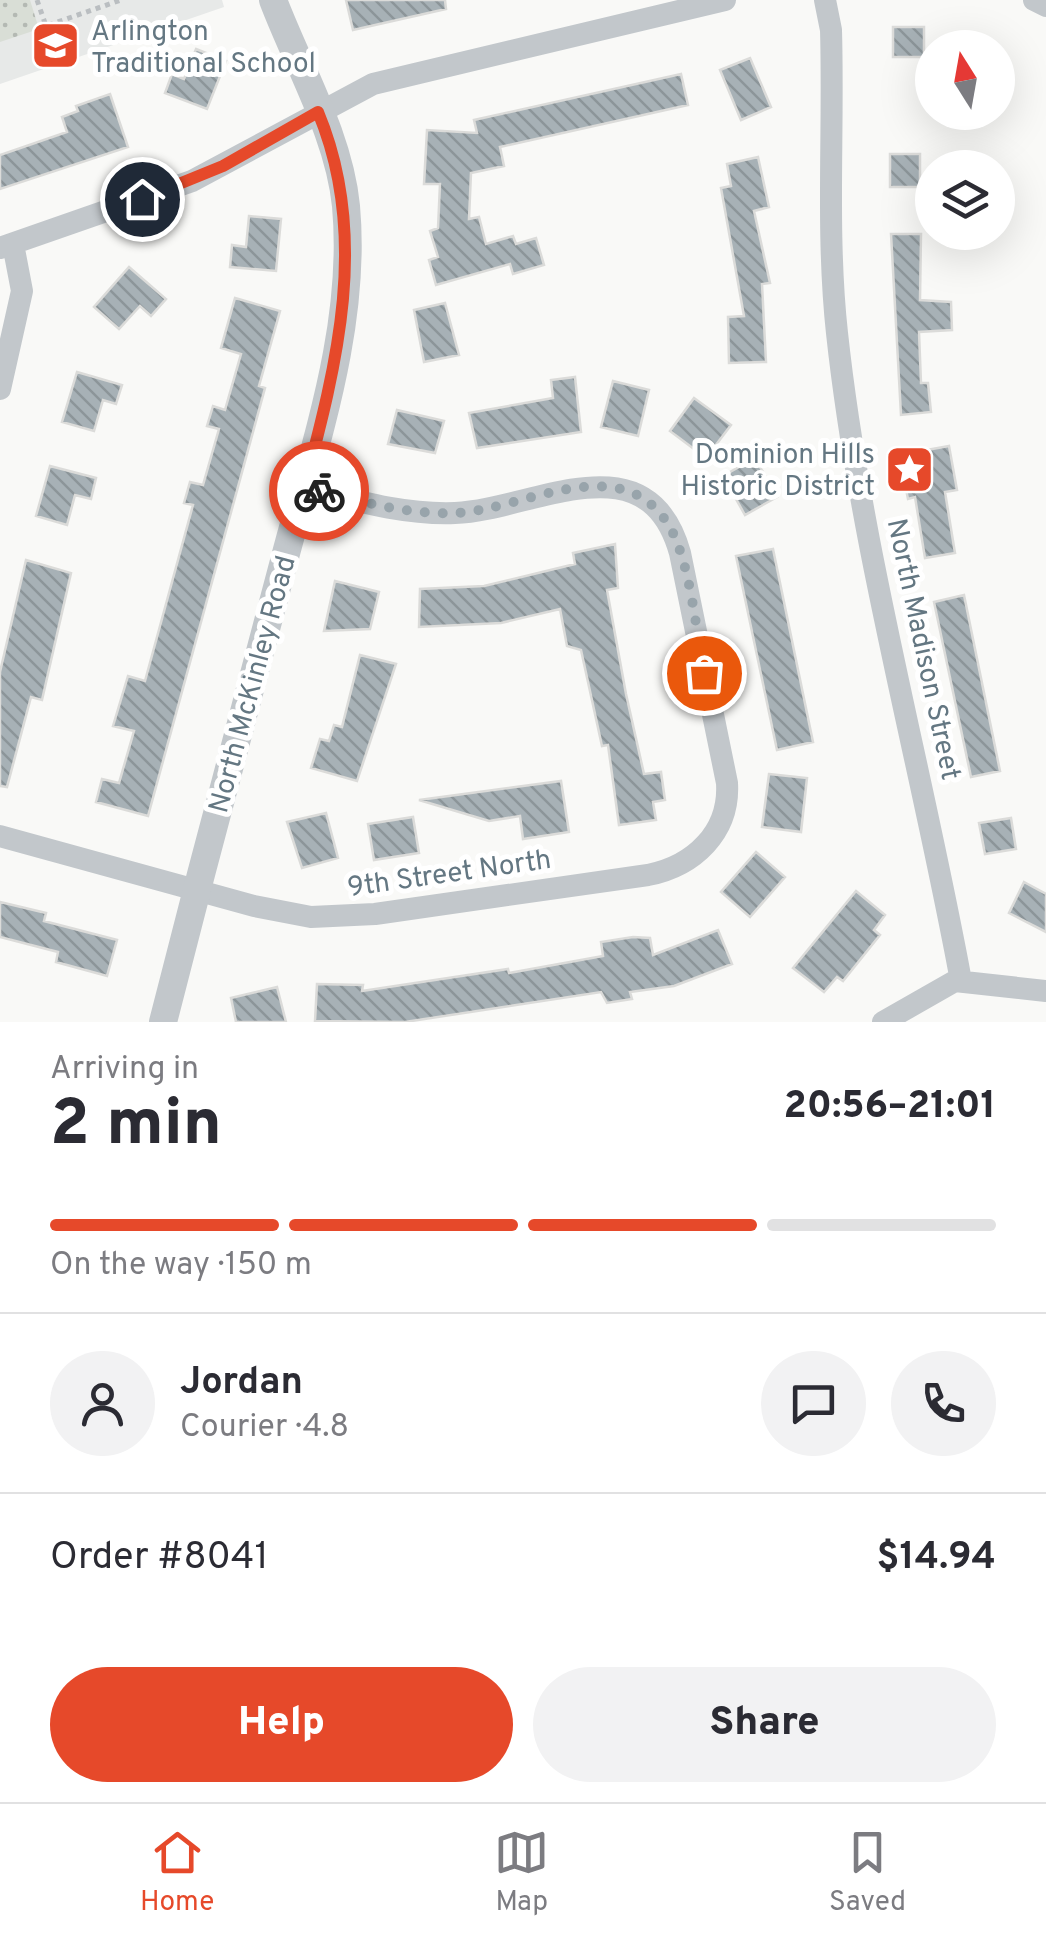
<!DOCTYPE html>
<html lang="en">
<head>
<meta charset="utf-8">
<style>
	body { margin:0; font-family:Overpass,sans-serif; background:#f2f2f3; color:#2b2b33; height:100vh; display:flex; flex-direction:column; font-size:38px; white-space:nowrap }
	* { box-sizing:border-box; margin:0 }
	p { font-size:32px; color:#7c7c81 }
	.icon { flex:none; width:55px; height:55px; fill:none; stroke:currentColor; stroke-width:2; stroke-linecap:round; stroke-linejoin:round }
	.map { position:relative; height:1022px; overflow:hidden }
	.side { display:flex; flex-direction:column; background:#fff; flex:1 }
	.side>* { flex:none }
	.needle { width:65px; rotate:349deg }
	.tools { position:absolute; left:915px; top:30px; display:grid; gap:20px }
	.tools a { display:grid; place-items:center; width:100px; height:100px; border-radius:50%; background:#fff; box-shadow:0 10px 40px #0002; font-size:50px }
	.pin { position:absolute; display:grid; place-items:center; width:85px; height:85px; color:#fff; margin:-42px; border:5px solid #fff; border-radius:50%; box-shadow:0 2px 10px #0007 }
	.courier { position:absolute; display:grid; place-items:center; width:100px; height:100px; margin:-50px; border:8px solid #e6492a; border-radius:50%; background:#fff; color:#222; box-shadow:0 2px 12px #0007 }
	.head em { font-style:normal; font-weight:800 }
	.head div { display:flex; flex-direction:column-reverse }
	.head { display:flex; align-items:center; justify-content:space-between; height:170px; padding:0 50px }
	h1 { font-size:65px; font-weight:800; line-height:75px }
	.bar { display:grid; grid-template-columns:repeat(4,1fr); gap:15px 10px; align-content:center; height:120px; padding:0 50px }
	.bar i { height:12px; border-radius:8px; background:#e1e1e2 }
	.bar .active { background:#e6492a }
	.bar p { grid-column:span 4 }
	.line { display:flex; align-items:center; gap:25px; padding:0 50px; border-top:2px solid #e1e1e2 }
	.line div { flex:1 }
	.round { display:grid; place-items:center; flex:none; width:105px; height:105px; border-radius:52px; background:#f2f2f3 }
	.button { display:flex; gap:20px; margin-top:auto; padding:20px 50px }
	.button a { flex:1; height:115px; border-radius:60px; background:#e6492a; color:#fff; font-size:40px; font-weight:800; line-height:115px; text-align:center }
	.button a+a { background:#f2f2f3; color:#2b2b33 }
	.dock { display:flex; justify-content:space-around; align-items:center; height:140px; border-top:2px solid #e1e1e2; background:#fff; font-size:28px; color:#7c7c81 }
	.dock a { display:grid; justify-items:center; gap:5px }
	.dock .active { color:#e6492a }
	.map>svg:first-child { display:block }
	.built { fill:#e7e9e8 }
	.park { fill:url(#park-dots) }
	.building { fill:url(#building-back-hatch); stroke:#dbdbd9; stroke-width:2.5 }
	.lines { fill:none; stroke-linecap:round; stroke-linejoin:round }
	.path { stroke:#babec1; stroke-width:5; stroke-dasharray:5 5; stroke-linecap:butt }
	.minor { stroke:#c2c7cb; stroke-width:22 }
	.tertiary { stroke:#c2c7cb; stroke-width:28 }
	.done { stroke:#98a4ab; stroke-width:10; stroke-dasharray:0 18 }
	.route { stroke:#e6492a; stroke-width:12 }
	.labels { text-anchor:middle; stroke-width:10; stroke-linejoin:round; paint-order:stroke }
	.poi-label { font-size:28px; fill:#647782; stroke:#fff; text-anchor:start }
	.street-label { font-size:28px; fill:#647782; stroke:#fff }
</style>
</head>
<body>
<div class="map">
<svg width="1046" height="1022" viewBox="0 0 1046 1022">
	<defs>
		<pattern id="park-dots" width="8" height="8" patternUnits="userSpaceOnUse" patternTransform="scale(2.5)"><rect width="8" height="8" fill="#d9ded6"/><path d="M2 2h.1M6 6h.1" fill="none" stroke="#b4b9b3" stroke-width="1.8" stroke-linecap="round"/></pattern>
		<pattern id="building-back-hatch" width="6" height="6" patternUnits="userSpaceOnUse" patternTransform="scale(2.5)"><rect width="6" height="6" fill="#a7b1b6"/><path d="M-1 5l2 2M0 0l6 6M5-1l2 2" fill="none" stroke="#8c9599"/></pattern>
	</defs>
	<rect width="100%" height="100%" fill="#f9f9f7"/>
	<path class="built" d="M0 0H222L224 7 0 84Z"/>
	<path class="park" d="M0 0H30L39 29 0 42Z"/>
	<path class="building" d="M346 0H445L446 9 353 30Z
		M893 27H924V57H893Z
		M196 49 226 61 207 109 165 93 172 74 184 79Z
		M750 58 771 107 741 120 720 70Z
		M681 74 688 105 500 147 504 166 471 173 469 219 479 217 486 244 513 236 516 244 536 238 544 265 513 274 510 264 436 285 429 260 438 257 430 231 438 228 440 184H424L427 130 477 133 474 120Z
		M110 94 128 147 0 189V155L67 132 62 117 78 111 76 106Z
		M890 154H920V187H890Z
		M758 157 769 207 754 211 770 283 762 284 766 362 729 363 728 317 744 316 721 188 731 186 727 164Z
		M249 216 281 219 276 271 230 267 232 245 246 247Z
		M891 234H921L920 300 951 302 952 330 919 332 921 383H928L931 412 901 415Z
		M129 267 166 299 151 316 140 306 119 329 94 307Z
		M235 298 280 311 259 386 265 388 148 816 96 802 102 779 119 783 134 731 113 726 128 676 145 681 193 505 184 503 190 482 203 485 219 429 207 426 213 406 225 410 241 354 221 348Z
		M445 303 459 355 424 362 414 310Z
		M77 372 122 385 116 404 103 400 94 431 62 422Z
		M575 377 581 432 477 448 469 413 553 398 551 380Z
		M613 381 649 390 638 436 601 427Z
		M694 398 731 425 706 458 670 431Z
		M397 410 444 421 435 453 388 444Z
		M949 446 957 490 945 492 955 553 925 558 915 497 908 499 899 455Z
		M755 458 777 497 745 515 723 476Z
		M50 466 96 478 91 499 75 495 67 525 36 516Z
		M615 544 618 588 607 590 626 694 644 774 661 772 665 800 653 802 656 820 619 825 608 745 602 746 581 650 567 646 560 609 501 623 419 627 420 589 484 586 575 564 573 553Z
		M773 549 813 742 777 750 736 556Z
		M26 560 71 573 42 700 31 697 7 787 0 786V672Z
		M335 581 379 592 370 629 324 631Z
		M964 595 1000 771 971 777 934 602Z
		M360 655 396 664 357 781 311 768 320 739 329 741 334 725 342 727Z
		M769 774 807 778 801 832 762 827Z
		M561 781 569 832 523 839 520 816 489 821 419 800Z
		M326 813 338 858 302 868 287 822Z
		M413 817 419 853 374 860 368 824Z
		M1011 818 1016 849 985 854 979 823Z
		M756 852 785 877 750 917 721 892Z
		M1024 882 1046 894V932L1009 913Z
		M856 891 885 915 874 930 880 935 843 981 837 977 824 992 793 968Z
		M0 902 46 913 44 921 117 940 107 976 56 962 58 952 0 937Z
		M718 930 732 964 674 986 630 992 632 999 607 1003 601 992 405 1022 315 1021 317 984 363 985 362 991 508 969 509 973 603 956 601 942 633 937 650 938 653 955Z
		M277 987 286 1022H236L231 998Z"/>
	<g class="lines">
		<path class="path" d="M37 0 46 26 121 0"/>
		<path class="minor" d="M825 0 831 30C834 131 826 232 837 333 860 547 922 768 961 981
			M1034 0 1046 6
			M0 248 192 181 373 84 725 0
			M0 389 22 291 13 244
			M0 836 254 906 311 917 375 914 648 875C694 866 730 832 727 783L680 553C647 436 533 510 455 513 404 515 353 500 304 488
			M883 1022 955 981 1046 991"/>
		<path class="tertiary" d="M163 1022C202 868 243 715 284 561 314 446 357 327 346 206 339 135 298 66 273 0"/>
	</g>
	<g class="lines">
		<path class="done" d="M319 491C363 502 409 515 455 513 524 510 619 448 668 524 690 559 696 631 704 673"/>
		<path class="route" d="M142 199 223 166 318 112C370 236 337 364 304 488L319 491"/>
	</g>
	<defs>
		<symbol id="school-square" viewBox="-11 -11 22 22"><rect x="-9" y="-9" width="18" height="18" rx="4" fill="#e6492a" stroke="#fff"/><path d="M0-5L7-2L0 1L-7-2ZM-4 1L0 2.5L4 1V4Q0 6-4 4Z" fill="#fff"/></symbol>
		<symbol id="sight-square" viewBox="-11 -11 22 22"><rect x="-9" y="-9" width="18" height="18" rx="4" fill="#e6492a" stroke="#fff"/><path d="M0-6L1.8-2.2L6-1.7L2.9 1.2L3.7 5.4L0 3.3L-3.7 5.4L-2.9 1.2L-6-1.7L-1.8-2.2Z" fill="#fff"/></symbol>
	</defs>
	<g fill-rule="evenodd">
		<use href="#school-square" x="28" y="18" width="55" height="55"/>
		<use href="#sight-square" x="882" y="442" width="55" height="55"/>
	</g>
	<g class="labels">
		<g class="poi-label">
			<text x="91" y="40">Arlington<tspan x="91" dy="32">Traditional School</tspan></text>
			<text x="875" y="463" text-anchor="end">Dominion Hills<tspan x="875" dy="32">Historic District</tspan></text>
		</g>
		<g class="street-label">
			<text transform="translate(925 649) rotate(78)" y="10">North Madison Street</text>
			<text transform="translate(251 684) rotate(-75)" y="10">North McKinley Road</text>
			<text transform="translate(449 872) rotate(-8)" y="10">9th Street North</text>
		</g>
	</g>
</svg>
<div class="tools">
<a><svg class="needle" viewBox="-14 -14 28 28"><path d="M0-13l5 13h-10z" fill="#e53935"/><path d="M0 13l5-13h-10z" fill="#7c7c81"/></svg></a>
<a><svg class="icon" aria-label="layers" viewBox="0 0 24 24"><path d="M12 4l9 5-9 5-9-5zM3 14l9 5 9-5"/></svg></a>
</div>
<div class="pin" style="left:704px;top:673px;background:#ea580c"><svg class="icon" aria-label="bag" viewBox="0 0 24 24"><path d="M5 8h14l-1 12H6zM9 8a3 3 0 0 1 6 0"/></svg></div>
<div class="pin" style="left:142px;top:199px;background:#1f2937"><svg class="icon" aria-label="home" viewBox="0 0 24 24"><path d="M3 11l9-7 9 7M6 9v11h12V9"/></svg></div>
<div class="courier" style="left:319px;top:491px"><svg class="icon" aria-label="bike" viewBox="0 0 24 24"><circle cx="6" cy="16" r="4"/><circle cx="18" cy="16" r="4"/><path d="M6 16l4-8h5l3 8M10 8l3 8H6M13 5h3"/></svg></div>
</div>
<section class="side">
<div class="head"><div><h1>2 min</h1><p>Arriving in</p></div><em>20:56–21:01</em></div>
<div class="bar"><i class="active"></i><i class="active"></i><i class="active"></i><i></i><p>On the way · 150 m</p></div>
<div class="line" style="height:180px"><a class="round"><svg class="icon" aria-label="person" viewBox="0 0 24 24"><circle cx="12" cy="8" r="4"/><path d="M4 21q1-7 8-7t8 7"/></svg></a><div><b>Jordan</b><p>Courier · 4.8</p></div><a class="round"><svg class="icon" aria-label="chat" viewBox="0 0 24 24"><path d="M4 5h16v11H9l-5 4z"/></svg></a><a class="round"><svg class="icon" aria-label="phone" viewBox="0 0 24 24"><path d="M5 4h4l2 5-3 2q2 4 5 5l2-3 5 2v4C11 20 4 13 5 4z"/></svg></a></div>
<div class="line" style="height:130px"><div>Order #8041</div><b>$14.94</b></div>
<div class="button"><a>Help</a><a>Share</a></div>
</section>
<nav class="dock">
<a class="active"><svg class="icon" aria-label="home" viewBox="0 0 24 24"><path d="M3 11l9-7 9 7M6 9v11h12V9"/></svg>Home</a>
<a><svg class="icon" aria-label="map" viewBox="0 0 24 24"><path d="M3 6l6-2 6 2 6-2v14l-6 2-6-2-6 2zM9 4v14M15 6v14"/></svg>Map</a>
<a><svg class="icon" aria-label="saved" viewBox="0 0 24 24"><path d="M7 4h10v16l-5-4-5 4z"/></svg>Saved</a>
</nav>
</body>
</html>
